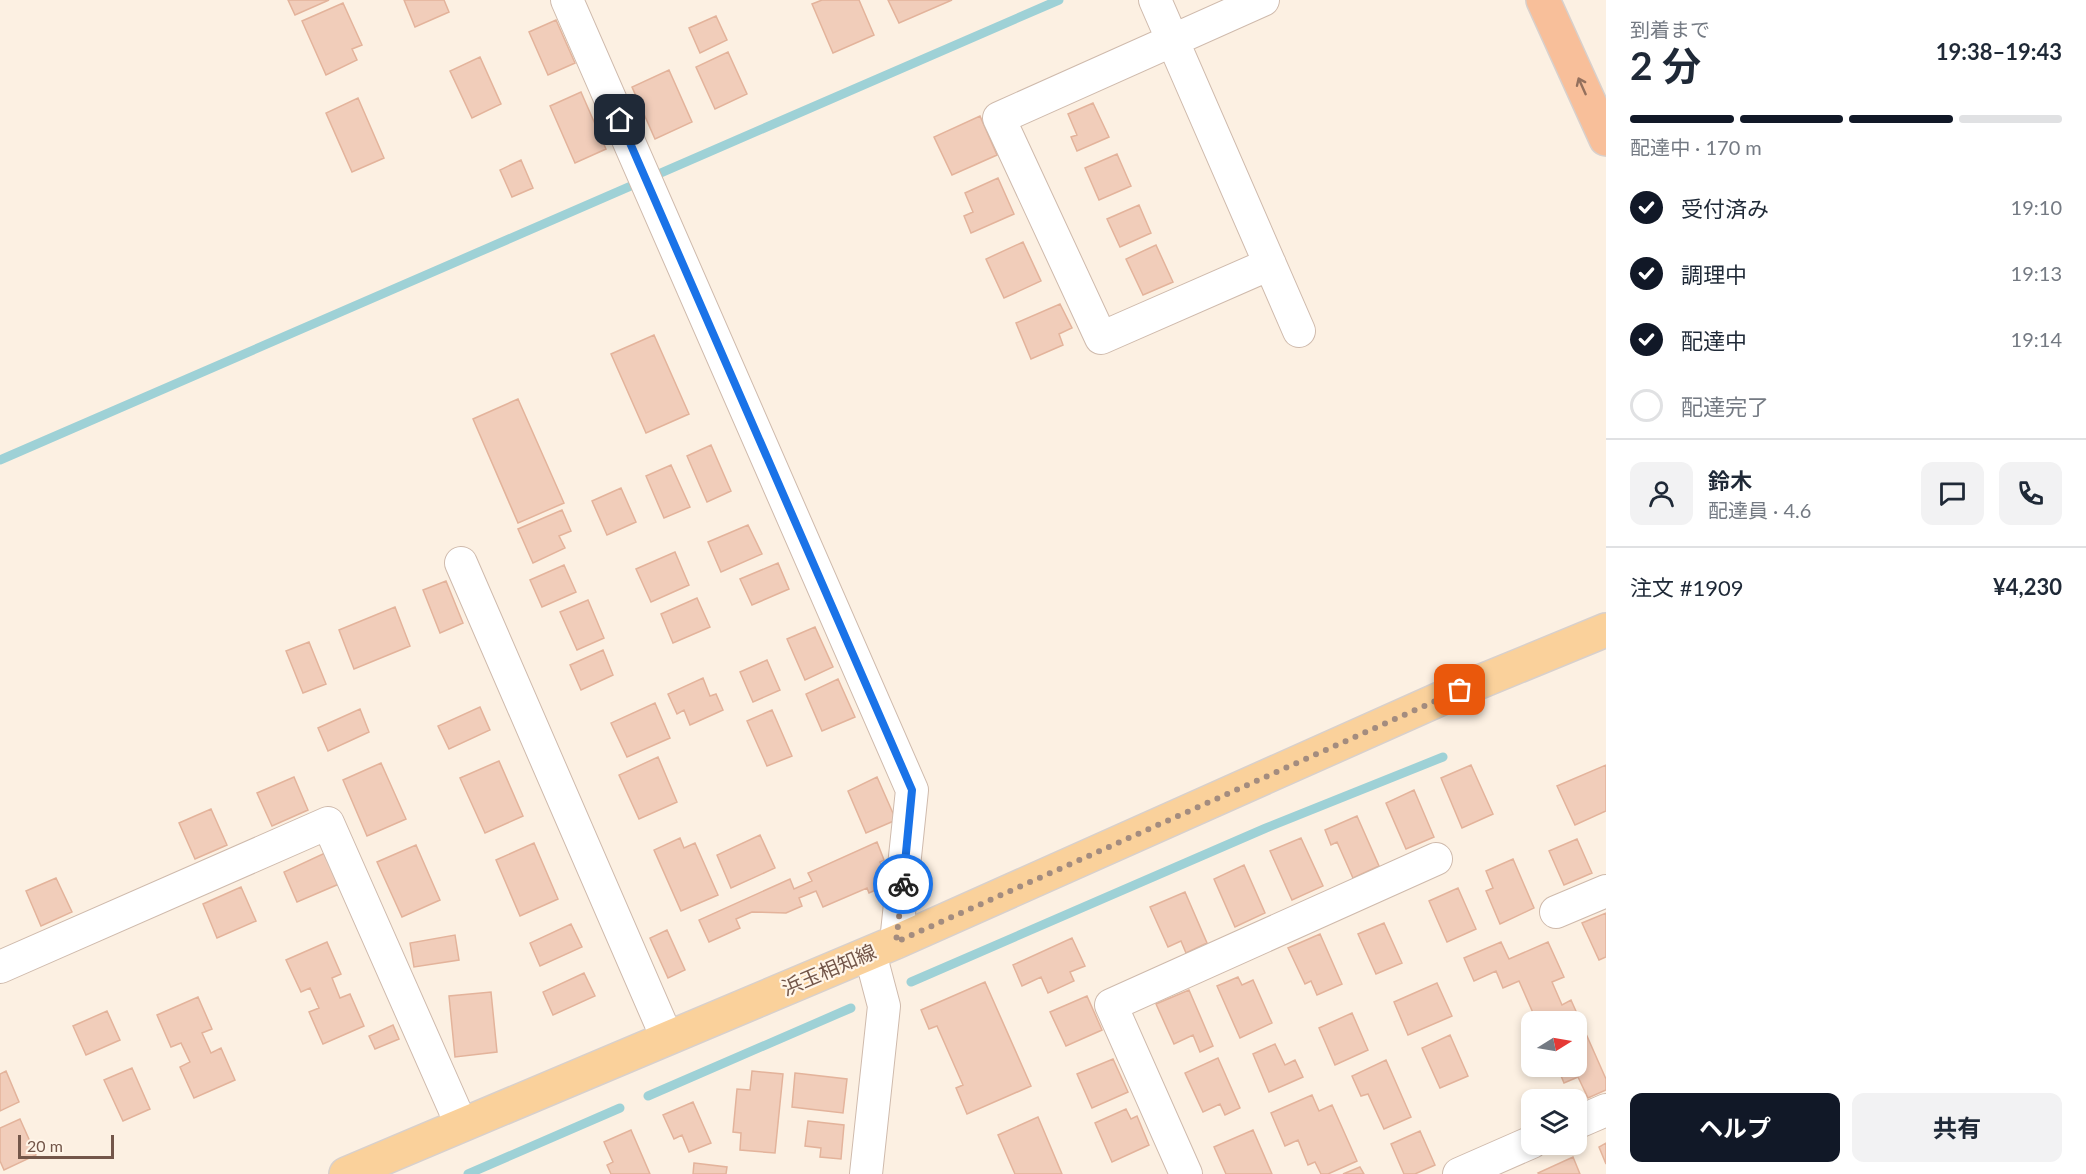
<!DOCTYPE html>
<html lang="ja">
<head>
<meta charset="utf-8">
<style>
	body { margin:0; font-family:Lato,"Noto Sans JP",sans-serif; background:#f2f2f3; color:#1f2937; height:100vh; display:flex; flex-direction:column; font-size:22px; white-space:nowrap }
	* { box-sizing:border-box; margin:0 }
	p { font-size:20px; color:#747a83 }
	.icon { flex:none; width:33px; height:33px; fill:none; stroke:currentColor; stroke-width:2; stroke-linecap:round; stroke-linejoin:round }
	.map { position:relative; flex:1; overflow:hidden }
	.side { display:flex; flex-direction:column; background:#fff; width:480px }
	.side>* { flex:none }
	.needle { width:39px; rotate:79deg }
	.buttons { position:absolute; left:1521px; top:1011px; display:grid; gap:12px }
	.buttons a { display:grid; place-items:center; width:66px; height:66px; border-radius:12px; background:#fff; box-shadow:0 3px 9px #0003; font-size:30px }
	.scale { position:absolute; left:18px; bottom:15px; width:96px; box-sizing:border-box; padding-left:6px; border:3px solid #735649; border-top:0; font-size:16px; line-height:21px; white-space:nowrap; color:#735649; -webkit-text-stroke:4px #fff5e8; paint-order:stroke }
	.pin { position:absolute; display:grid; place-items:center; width:51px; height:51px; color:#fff; margin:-26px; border-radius:12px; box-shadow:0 3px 9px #0006 }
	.courier { position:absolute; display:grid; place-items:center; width:60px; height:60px; margin:-30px; border:4px solid #1a73e8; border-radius:50%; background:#fff; color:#222; box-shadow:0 2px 8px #0007 }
	.summary em { font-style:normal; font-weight:700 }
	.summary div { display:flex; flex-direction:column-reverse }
	.summary { display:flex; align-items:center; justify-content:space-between; height:102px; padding:0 24px }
	h1 { font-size:39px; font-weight:700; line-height:45px }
	.bar { display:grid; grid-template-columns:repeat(4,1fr); gap:9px 6px; align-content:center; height:72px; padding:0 24px }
	.bar i { height:8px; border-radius:4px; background:#e0e1e3 }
	.bar .active { background:#111827 }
	.bar p { grid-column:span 4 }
	.line { display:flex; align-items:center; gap:15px; padding:0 24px; border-top:2px solid #e0e1e3 }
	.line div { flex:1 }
	.round { display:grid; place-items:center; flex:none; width:63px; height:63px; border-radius:12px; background:#f2f2f3 }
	ol { padding:0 24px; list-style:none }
	li { display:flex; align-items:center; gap:18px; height:66px }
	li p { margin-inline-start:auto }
	li .icon { padding:6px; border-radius:50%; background:#111827; color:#fff; stroke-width:4 }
	li:last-child { color:#747a83 }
	li i { width:33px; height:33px; border:3px solid #e0e1e3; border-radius:50% }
	.primary-button { display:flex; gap:12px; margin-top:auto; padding:12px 24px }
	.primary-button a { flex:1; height:69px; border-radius:12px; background:#111827; color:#fff; font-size:24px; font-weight:700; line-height:69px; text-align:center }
	.primary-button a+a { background:#f2f2f3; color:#1f2937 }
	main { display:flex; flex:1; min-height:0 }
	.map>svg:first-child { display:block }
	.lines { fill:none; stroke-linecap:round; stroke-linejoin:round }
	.stream { stroke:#9ed1d6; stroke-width:9 }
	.building { fill:#f1cdba; stroke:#e3b39b; stroke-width:1.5 }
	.minor-casing { stroke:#cfbaac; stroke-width:34 }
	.primary-casing { stroke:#d8d0cc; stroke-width:36 }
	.trunk-casing { stroke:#d8d0cc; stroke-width:36 }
	.minor { stroke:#fff; stroke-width:32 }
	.primary { stroke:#fad19b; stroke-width:33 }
	.trunk { stroke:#f8bf9a; stroke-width:33 }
	.oneway { stroke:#94705d }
	.done { stroke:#a38c7f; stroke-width:6; stroke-dasharray:0 10.8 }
	.route { stroke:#1a73e8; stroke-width:8 }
	.labels { text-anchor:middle; stroke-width:4.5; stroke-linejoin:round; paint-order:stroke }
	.street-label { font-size:20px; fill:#735649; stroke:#fff5e8 }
</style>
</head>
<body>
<main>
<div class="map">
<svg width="1606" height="1174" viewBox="0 0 1606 1174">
	<rect width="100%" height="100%" fill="#fcf0e2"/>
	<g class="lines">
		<path class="stream" d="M0 460 1059 0
			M911 982 1266 828 1443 757
			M648 1096 851 1008
			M468 1174 620 1108"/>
	</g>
	<path class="building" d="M288 0H329L295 15Z
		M404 0H444L449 12 415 27Z
		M822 0H859L874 35 833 53 812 4Z
		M888 0H952L899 23Z
		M343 3 362 45 352 49 357 60 326 75 302 21Z
		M716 16 727 40 700 53 689 28Z
		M556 20 575 63 548 75 529 32Z
		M728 52 747 94 715 109 696 67Z
		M480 57 501 104 472 118 450 71Z
		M669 70 692 122 655 139 632 87Z
		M581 92 606 149 575 163 550 106Z
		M358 98 384 158 352 172 326 113Z
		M1093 103 1109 137 1077 151 1071 137 1077 135 1068 114Z
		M980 116 997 155 952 175 934 137Z
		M1117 154 1131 186 1099 200 1085 168Z
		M521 160 533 188 512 197 500 170Z
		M998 178 1014 214 971 233 964 216 973 212 965 193Z
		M1139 205 1151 233 1120 247 1107 219Z
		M1023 242 1041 281 1004 298 986 259Z
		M1156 245 1173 282 1143 295 1126 259Z
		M1060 304 1072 328 1059 334 1063 345 1031 359 1016 323Z
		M654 335 689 414 646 433 611 354Z
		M518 399 564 503 518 523 473 419Z
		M711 445 731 491 707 502 687 456Z
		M671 465 690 507 664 518 646 476Z
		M621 488 636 522 607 535 592 501Z
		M562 510 571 531 559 536 565 548 533 563 518 529Z
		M748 525 762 554 721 572 708 542Z
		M675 552 689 585 651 602 636 569Z
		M778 563 789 589 752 605 740 579Z
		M564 565 576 592 542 607 530 580Z
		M446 581 463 623 440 633 423 590Z
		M697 598 710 627 673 643 661 614Z
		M588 600 604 638 577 650 560 612Z
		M395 607 410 646 354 669 339 630Z
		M815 627 833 667 805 680 787 639Z
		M309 642 326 684 303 693 286 651Z
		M603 650 613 675 581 690 570 665Z
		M767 660 780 690 753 702 740 672Z
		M703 678 710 696 716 694 723 710 690 725 684 710 677 714 668 694Z
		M838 679 855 717 822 731 806 694Z
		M655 703 670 738 627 757 611 723Z
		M480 707 490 730 449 749 438 726Z
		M360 709 369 732 328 751 318 728Z
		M772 710 792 756 767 766 747 721Z
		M658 757 677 802 639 819 619 775Z
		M499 761 523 816 485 833 460 778Z
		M381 763 406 819 367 836 343 780Z
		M1471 765 1493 814 1462 828 1441 778Z
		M1606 765V811L1575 825 1557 786Z
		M294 777 308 810 272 826 257 793Z
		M877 777 896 820 866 833 848 791Z
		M1414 790 1434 837 1406 849 1386 803Z
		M211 809 227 845 195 859 179 823Z
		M1357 816 1379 866 1353 878 1337 842 1331 845 1325 830Z
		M760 835 775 868 731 888 717 855Z
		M680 838 684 848 695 843 718 895 681 911 654 850Z
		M1301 838 1323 886 1292 900 1270 851Z
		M1577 839 1592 873 1564 885 1549 851Z
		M877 842 884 860 880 862 886 875 883 876 887 885 869 893 867 888 823 907 816 891 799 898 802 906 786 913 752 912 736 919 740 928 709 942 699 920 790 879 794 889 812 881 808 873Z
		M534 843 558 899 520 916 496 860Z
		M416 845 440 900 402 917 377 862Z
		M325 853 339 884 297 902 284 872Z
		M1513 859 1534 908 1500 924 1486 891 1493 888 1486 871Z
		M1244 865 1265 913 1235 927 1214 879Z
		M56 878 72 912 41 926 26 891Z
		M241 887 256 921 217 938 203 904Z
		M1458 888 1476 929 1447 942 1429 901Z
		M1185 892 1207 943 1186 953 1181 941 1168 947 1150 907Z
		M1606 913V957L1599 960 1582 923Z
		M1384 923 1402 963 1376 974 1358 934Z
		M571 924 582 947 540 966 530 943Z
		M667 930 685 970 668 978 650 938Z
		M1320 934 1342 984 1317 995 1311 981 1305 984 1288 948Z
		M455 935 459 960 414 967 410 943Z
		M1072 938 1085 966 1070 972 1074 981 1048 993 1041 977 1022 986 1013 965Z
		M327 942 341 974 332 978 340 998 350 994 364 1026 323 1044 309 1012 319 1008 310 988 301 992 286 960Z
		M1501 942 1509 959 1548 942 1564 977 1552 982 1562 1005 1571 1000 1606 1079V1090L1588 1098 1578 1077 1564 1083 1557 1066H1576V1022H1537L1519 981 1503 988 1496 971 1474 981 1464 958Z
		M584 973 595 996 553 1015 543 992Z
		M1238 977 1242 985 1253 980 1272 1023 1240 1038 1217 986Z
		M985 982 1031 1086 967 1114 956 1088 963 1085 937 1026 929 1029 921 1010Z
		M1437 983 1452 1016 1408 1035 1394 1002Z
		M1189 990 1213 1046 1200 1052 1193 1035 1174 1044 1156 1004Z
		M491 992 497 1052 455 1057 449 996Z
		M1087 996 1102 1030 1066 1046 1050 1012Z
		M198 997 212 1029 202 1033 211 1053 221 1048 235 1080 194 1098 180 1067 190 1062 181 1043 171 1047 157 1015Z
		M107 1011 120 1040 86 1055 73 1026Z
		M1352 1013 1368 1050 1335 1065 1319 1028Z
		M393 1025 399 1039 375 1049 369 1036Z
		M1450 1035 1468 1076 1440 1088 1422 1048Z
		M1275 1044 1285 1065 1295 1060 1303 1077 1269 1092 1253 1054Z
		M1218 1058 1240 1108 1225 1115 1220 1104 1203 1112 1185 1073Z
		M1113 1059 1128 1092 1092 1108 1077 1074Z
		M1386 1060 1411 1117 1384 1129 1368 1094 1361 1096 1352 1076Z
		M132 1068 150 1109 123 1121 104 1080Z
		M6 1071 19 1102 0 1111V1074Z
		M752 1071 783 1074 775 1153 740 1150 741 1133 733 1132 737 1089 750 1090Z
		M795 1073 847 1079 843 1113 792 1107Z
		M1312 1095 1319 1111 1332 1105 1357 1161 1328 1174H1321L1315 1162 1308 1165 1298 1140 1285 1146 1271 1113Z
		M693 1102 711 1143 689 1152 682 1135 674 1139 663 1115Z
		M1126 1109 1131 1119 1137 1116 1149 1145 1112 1162 1095 1123Z
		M1038 1117 1062 1174H1015L998 1135Z
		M20 1119 36 1155 4 1170 0 1161V1128Z
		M808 1121 844 1125 841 1159 820 1157 821 1148 805 1146Z
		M631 1130 650 1174H611L607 1165 613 1162 604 1142Z
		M1253 1130 1272 1174H1226L1214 1147Z
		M1420 1131 1435 1165 1415 1174H1404L1391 1144Z
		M1606 1143V1164L1599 1147Z
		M1573 1157 1580 1174H1539L1538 1173Z
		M694 1163 727 1167 726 1174H693Z
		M1360 1167 1364 1174H1343Z"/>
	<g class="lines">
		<defs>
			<path id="minor" d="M567 0 912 790 896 942
				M1155 0 1299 331
				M1263 0 999 118 1101 338 1270 264
				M461 563 667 1038
				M1556 912 1606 891
				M0 967 328 823 461 1124
				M1576 1123 1606 1110
				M866 1174 884 1006 870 953
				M1186 1174 1111 1005 1436 859
				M1459 1174 1532 1142"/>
			<path id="primary" d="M346 1174 896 942 1460 690 1606 630"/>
			<path id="trunk" d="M1543 0 1606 139"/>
		</defs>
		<use href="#minor" class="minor-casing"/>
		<use href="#primary" class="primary-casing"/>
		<use href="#trunk" class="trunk-casing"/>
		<use href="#minor" class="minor"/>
		<use href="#primary" class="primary"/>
		<use href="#trunk" class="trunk"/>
	</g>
	<defs><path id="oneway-shaft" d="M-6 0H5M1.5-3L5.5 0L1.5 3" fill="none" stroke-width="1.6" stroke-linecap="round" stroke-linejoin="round" transform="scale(1.5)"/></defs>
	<use class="oneway" href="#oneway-shaft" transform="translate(1582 86) rotate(-114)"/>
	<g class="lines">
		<path class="done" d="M903 884 896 942 1460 690"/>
		<path class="route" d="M620 120 912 790 903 884"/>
	</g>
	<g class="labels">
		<g class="street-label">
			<text transform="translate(829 970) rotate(-23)" y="7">浜玉相知線</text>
		</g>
	</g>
</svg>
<div class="buttons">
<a><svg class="needle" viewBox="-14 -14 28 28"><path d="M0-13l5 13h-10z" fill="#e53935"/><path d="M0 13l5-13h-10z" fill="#747a83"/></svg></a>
<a><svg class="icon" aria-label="layers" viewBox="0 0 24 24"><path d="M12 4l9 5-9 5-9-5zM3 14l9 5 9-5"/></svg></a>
</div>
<div class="scale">20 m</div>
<div class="pin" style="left:1460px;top:690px;background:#ea580c"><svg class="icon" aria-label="bag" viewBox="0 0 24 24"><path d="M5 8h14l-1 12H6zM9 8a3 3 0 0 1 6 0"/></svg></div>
<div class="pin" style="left:620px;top:120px;background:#1f2937"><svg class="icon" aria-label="home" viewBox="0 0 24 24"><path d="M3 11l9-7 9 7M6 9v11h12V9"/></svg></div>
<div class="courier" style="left:903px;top:884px"><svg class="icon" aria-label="bike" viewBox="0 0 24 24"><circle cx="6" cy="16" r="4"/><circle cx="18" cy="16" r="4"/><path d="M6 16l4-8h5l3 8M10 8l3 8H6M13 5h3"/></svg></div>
</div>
<section class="side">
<div class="summary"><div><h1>2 分</h1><p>到着まで</p></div><em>19:38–19:43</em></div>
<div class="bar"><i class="active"></i><i class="active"></i><i class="active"></i><i></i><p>配達中 · 170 m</p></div>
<ol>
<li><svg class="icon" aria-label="check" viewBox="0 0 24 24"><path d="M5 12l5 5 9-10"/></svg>受付済み<p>19:10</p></li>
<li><svg class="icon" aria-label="check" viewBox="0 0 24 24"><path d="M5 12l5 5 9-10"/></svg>調理中<p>19:13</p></li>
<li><svg class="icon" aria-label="check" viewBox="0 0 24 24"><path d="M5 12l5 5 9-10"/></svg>配達中<p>19:14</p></li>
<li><i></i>配達完了</li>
</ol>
<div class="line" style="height:108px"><a class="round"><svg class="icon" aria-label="person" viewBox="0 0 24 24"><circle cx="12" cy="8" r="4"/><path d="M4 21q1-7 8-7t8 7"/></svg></a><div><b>鈴木</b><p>配達員 · 4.6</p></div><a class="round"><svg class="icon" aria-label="chat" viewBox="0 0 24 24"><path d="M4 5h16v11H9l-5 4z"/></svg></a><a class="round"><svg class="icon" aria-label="phone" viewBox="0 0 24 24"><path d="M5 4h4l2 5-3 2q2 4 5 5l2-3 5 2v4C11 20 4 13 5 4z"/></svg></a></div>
<div class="line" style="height:78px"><div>注文 #1909</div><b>¥4,230</b></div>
<div class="primary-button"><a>ヘルプ</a><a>共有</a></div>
</section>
</main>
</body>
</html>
